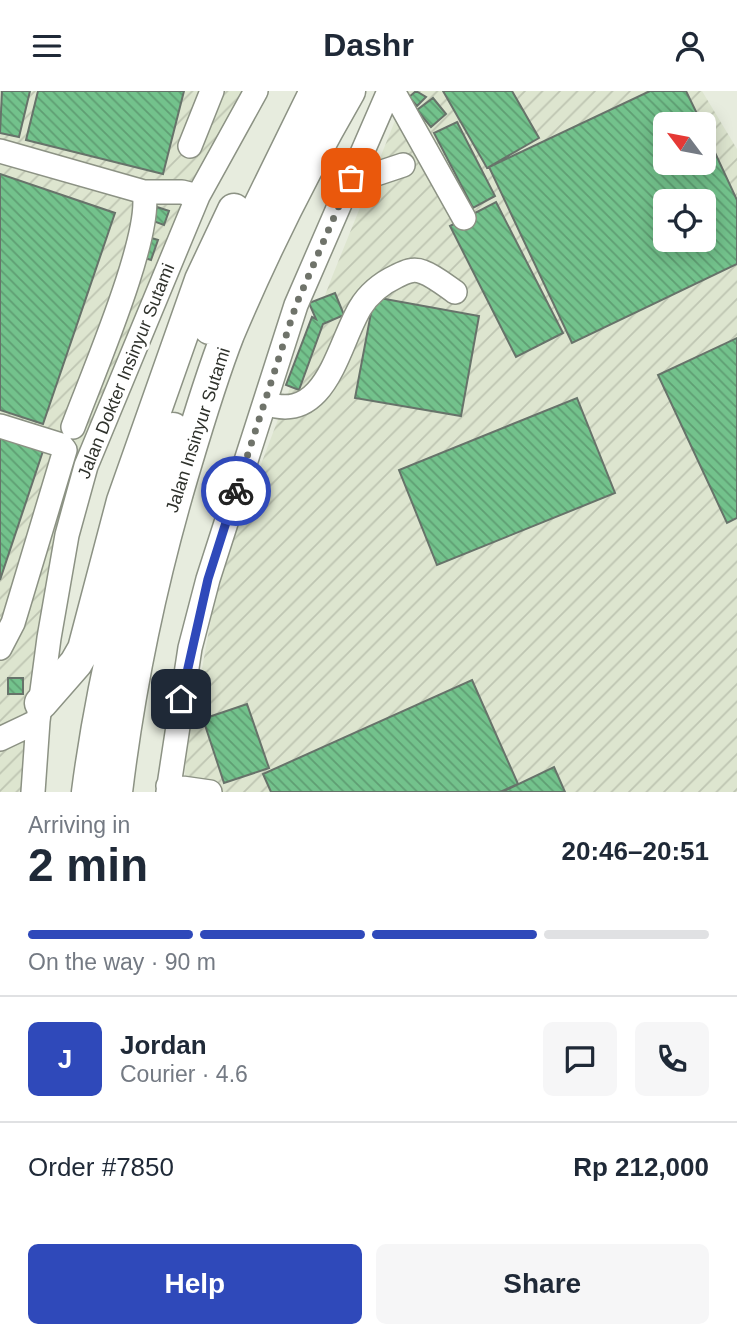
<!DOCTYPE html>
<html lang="en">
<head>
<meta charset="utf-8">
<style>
	body { margin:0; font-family:Helvetica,sans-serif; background:#f6f6f7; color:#1f2937; height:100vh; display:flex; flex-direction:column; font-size:26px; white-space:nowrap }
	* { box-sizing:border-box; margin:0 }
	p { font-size:23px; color:#747a83 }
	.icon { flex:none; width:38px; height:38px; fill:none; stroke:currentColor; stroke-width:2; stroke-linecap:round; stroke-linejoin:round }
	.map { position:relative; height:701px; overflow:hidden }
	.sheet { display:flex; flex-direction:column; background:#fff; flex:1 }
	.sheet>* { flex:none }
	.needle { width:46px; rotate:302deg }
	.tools { position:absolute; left:653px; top:21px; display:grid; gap:14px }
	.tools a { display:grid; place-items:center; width:63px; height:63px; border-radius:10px; background:#fff; box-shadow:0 4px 18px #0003; font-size:35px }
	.pin { position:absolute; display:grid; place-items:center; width:60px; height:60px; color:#fff; margin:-30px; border-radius:14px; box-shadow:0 4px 10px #0006 }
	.courier { position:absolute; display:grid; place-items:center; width:70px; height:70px; margin:-35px; border:5px solid #2f49ba; border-radius:50%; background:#fff; color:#222; box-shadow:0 2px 9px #0007 }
	.overview em { font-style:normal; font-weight:600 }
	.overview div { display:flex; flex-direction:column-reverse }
	.overview { display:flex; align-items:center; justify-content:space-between; height:119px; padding:0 28px }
	h1 { font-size:46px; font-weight:600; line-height:52px }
	.bar { display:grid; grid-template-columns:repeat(4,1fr); gap:10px 7px; align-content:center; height:84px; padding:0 28px }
	.bar i { height:9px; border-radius:5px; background:#e0e1e3 }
	.bar .selected { background:#2f49ba }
	.bar p { grid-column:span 4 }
	.line { display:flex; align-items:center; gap:18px; padding:0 28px; border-top:2px solid #e0e1e3 }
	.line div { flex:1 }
	.round { display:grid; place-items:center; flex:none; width:74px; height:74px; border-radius:10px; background:#f6f6f7 }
	.button { display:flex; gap:14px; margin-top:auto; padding:14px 28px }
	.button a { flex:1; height:80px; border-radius:10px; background:#2f49ba; color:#fff; font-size:28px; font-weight:600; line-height:80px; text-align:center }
	.button a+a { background:#f6f6f7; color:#1f2937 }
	header { display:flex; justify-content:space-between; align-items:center; height:91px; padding:0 28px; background:#fff; font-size:32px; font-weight:600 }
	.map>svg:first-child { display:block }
	.industrial { fill:url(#industrial-furrows); fill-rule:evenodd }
	.building { fill:url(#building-back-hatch); stroke:#67736a; stroke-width:2; fill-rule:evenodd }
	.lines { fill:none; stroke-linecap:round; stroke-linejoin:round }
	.minor-casing { stroke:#8c9284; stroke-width:26 }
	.highway-casing { stroke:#8c9284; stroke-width:35 }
	.minor { stroke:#fff; stroke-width:23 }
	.highway { stroke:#fff; stroke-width:32 }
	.done { stroke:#6f736a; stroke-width:7; stroke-dasharray:0 12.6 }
	.route { stroke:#2f49ba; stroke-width:9 }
	.labels { text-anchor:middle; stroke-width:6; stroke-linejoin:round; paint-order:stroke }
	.street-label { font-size:18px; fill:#2f322c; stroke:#fff }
</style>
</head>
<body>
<header><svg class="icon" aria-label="menu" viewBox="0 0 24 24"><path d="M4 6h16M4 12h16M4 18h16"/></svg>Dashr<svg class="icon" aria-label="person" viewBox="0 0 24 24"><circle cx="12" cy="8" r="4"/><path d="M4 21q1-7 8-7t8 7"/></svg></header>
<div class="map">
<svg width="737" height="701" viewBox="0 0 737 701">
	<defs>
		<pattern id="industrial-furrows" width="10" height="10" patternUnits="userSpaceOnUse" patternTransform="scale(1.75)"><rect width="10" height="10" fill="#dde5cf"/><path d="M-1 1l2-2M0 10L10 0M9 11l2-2" fill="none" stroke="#bec5b2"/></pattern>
		<pattern id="building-back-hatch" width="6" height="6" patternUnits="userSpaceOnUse" patternTransform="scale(1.75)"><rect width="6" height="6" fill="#73c28c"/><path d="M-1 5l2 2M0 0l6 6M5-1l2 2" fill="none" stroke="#5f9e73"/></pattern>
	</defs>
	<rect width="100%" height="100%" fill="#e7ecde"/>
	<path class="industrial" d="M0 0H244L58 443 21 701H0Z
		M407 0H702L737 58V701H184L186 666 219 484 332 186ZM665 33H704V72H665ZM665 110H704V149H665Z"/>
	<path class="building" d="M2 0H30L19 46 0 42Z
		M38 0H184L163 83 26 49Z
		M416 0 426 6 417 15 409 6Z
		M443 0H512L539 47 487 77Z
		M650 0H686L702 33H665V72H704V38L737 109V173L572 252 489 76ZM665 110H704V149H665Z
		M433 7 446 23 431 36 417 19Z
		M457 31 495 105 473 117 434 42Z
		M0 83 115 122 43 333 0 319Z
		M496 111 563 242 516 266 450 135Z
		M157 116 169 120 164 134 153 130Z
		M148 146 158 149 151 169 142 166Z
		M335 202 344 224 323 233 299 299 286 294 312 226 316 228 309 212Z
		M374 206 479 225 461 325 355 307Z
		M737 247V427L727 432 658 284Z
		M577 307 615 402 437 474 399 379Z
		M0 342 44 357 0 489Z
		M8 587H23V603H8Z
		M472 589 518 693 500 701H271L263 683Z
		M247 613 269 677 224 692 203 628Z
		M554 676 565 701H502Z"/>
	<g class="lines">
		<defs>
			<path id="minor" d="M393 0 464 127
				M190 55 212 0
				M0 60 144 101C153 145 91 287 73 336
				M351 87 373 84 403 74
				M144 101H182L198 105
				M265 312C326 334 337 256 360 217 369 202 382 192 397 185 405 181 413 177 423 181 434 185 445 194 455 201
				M0 335 61 354 65 359 13 532 0 557
				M0 648 38 630
				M168 695 210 701
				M33 701 38 630 49 547 67 444 86 375 198 105 256 0
				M168 701 190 557 208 488 296 214 389 0"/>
			<path id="highway" d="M210 237 241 153 316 0
				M41 612 76 572 84 558 123 410 201 189 234 119
				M88 701C104 577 136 458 173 338
				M116 701C129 593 151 489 182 384 196 337 210 289 228 243 263 160 304 78 349 0"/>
		</defs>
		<use href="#minor" class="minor-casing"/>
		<use href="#highway" class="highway-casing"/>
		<use href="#minor" class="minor"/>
		<use href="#highway" class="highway"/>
	</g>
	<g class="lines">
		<path class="done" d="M236 400 296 214 351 87"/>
		<path class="route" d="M181 608 208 488 236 400"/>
	</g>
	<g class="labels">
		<g class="street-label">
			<text transform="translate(126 280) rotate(-68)" y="6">Jalan Dokter Insinyur Sutami</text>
			<text transform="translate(198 339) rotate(-72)" y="6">Jalan Insinyur Sutami</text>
		</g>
	</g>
</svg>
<div class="tools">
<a><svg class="needle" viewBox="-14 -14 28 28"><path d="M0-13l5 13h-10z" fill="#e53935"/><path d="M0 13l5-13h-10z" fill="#747a83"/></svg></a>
<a><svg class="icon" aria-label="locate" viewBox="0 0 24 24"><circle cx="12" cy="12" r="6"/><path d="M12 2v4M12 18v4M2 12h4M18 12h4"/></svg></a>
</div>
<div class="pin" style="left:351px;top:87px;background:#ea580c"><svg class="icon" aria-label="bag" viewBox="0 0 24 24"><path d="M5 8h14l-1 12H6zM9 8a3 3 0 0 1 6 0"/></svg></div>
<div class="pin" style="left:181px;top:608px;background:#1f2937"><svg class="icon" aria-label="home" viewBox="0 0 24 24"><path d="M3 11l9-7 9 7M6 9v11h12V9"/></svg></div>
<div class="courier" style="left:236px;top:400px"><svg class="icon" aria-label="bike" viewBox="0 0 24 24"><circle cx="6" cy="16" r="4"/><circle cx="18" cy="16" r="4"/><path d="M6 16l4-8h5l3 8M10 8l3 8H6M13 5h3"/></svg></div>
</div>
<section class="sheet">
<div class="overview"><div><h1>2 min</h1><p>Arriving in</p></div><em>20:46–20:51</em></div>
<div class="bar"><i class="selected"></i><i class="selected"></i><i class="selected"></i><i></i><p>On the way · 90 m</p></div>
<div class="line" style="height:126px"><b class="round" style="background:#2f49ba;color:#fff">J</b><div><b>Jordan</b><p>Courier · 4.6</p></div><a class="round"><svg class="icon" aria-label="chat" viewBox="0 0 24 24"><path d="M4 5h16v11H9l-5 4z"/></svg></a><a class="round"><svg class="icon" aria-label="phone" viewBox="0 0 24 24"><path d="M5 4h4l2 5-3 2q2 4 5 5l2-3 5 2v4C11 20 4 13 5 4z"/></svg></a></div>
<div class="line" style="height:91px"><div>Order #7850</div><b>Rp 212,000</b></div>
<div class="button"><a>Help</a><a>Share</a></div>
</section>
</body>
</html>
